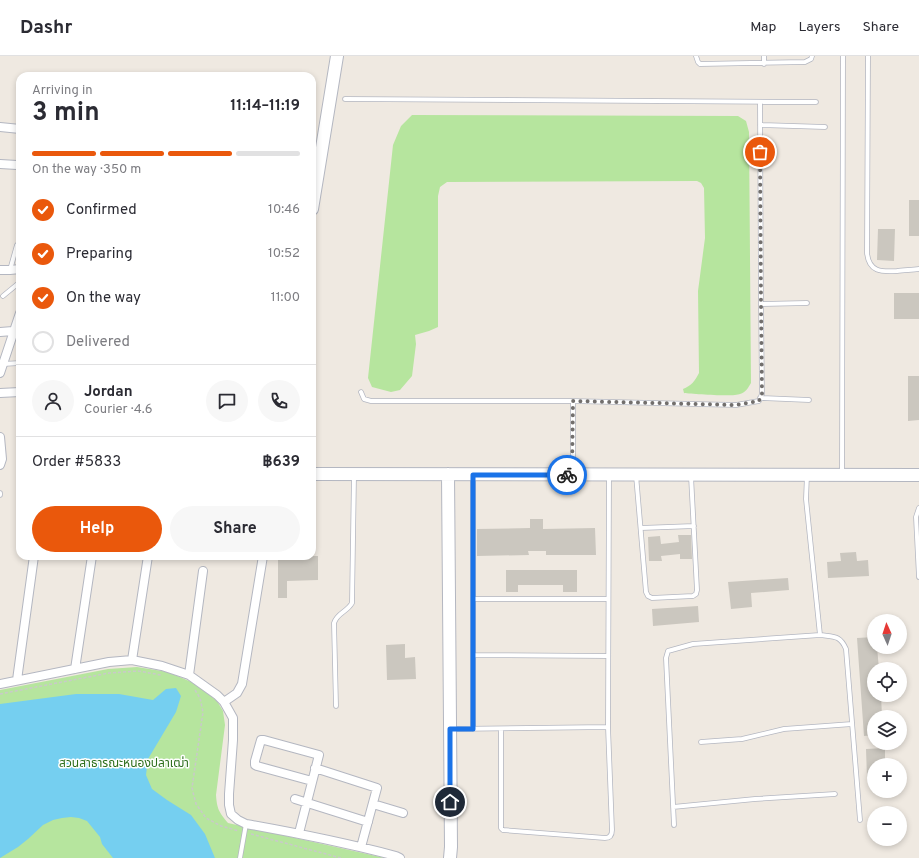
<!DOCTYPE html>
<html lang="en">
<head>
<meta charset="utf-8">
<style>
	body { margin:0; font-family:Overpass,"Noto Sans Thai",sans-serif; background:#f7f7f7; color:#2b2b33; height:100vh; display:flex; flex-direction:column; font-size:15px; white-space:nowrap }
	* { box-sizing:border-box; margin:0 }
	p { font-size:13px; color:#7c7c81 }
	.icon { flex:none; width:22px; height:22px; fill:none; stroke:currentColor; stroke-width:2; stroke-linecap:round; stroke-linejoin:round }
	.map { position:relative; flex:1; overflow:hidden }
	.drawer { position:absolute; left:16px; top:16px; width:300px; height:488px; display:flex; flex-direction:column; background:#fff; border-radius:12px; box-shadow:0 2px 6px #0003 }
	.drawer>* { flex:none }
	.needle { width:26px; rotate:357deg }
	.tools { position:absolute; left:867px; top:558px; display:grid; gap:8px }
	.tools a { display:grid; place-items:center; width:40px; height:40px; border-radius:50%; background:#fff; box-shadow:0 2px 6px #0003; font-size:20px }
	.pin { position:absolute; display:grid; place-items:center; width:34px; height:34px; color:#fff; margin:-17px; border:2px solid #fff; border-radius:50%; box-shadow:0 1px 4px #0007 }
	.courier { position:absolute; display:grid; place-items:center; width:40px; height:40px; margin:-20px; border:3px solid #1a73e8; border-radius:50%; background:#fff; color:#222; box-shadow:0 1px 5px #0007 }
	.headline em { font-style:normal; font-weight:700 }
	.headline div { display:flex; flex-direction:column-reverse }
	.headline { display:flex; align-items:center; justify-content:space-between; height:68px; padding:0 16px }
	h1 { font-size:26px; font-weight:700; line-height:30px }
	.bar { display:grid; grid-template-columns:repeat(4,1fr); gap:6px 4px; align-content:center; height:48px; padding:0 16px }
	.bar i { height:5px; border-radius:3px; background:#e1e1e2 }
	.bar .selected { background:#ea580c }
	.bar p { grid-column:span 4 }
	.line { display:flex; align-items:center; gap:10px; padding:0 16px; border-top:1px solid #e1e1e2 }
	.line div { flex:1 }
	.round { display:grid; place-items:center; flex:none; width:42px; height:42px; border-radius:21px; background:#f7f7f7 }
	ol { padding:0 16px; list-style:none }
	li { display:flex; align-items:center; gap:12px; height:44px }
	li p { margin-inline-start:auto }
	li .icon { padding:4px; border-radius:50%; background:#ea580c; color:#fff; stroke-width:4 }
	li:last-child { color:#7c7c81 }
	li i { width:22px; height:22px; border:2px solid #e1e1e2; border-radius:50% }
	.action { display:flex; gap:8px; margin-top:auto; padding:8px 16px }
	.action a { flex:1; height:46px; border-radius:24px; background:#ea580c; color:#fff; font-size:16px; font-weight:700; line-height:46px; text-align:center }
	.action a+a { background:#f7f7f7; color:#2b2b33 }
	header { display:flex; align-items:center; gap:24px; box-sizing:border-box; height:56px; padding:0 20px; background:#fff; border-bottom:1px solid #e1e1e2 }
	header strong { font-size:19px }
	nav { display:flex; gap:22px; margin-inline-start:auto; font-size:14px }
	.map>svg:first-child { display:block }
	.green { fill:#b6e59e }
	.water { fill:#75cff0 }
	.building { fill:#cbc7bf }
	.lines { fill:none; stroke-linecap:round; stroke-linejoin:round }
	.lane-casing { stroke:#b4b7c1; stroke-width:5.5 }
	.street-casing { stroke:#b4b7c1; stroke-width:10 }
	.secondary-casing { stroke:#b4b7c1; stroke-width:14 }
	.path { stroke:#c9c9c9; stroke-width:1.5; stroke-dasharray:3 2; stroke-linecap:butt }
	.lane { stroke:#fff; stroke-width:4 }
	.street { stroke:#fff; stroke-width:8 }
	.secondary { stroke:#fff; stroke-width:12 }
	.done { stroke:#726f6d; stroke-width:4; stroke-dasharray:0 7.2 }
	.route { stroke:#1a73e8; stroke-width:5 }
	.labels { text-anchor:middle; stroke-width:3; stroke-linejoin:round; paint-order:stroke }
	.park-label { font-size:12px; fill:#2c6e1b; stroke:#fff }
</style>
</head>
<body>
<header>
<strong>Dashr</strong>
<nav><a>Map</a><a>Layers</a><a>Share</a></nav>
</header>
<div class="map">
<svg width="919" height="802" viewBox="0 0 919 802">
	<rect width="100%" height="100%" fill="#efe9e1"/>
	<path class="green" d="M412 59 738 60 746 65 749 76 751 327C748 332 746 336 740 338 734 341 693 338 684 337L683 333C691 330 695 325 699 317L698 235 705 182 704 132 701 127 697 125 447 126 440 131 438 140V271L429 275 415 279 416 288 412 320 400 334 391 336 372 331 368 322 393 89 401 70Z
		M137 611 168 616 196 628 217 645 223 655 225 669 216 739C217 753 219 756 228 767L385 802H0V634L108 613Z"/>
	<path class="water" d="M176 632 181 640 176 656 148 703 146 719 152 733 167 744 191 759 205 778 215 802H113L102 788 100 781 87 765 79 762 71 761 62 762 53 764 43 769 28 783 18 791 0 802V648L76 638H119L153 644 166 633Z"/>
	<path class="building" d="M909 144H919V180H909Z
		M878 173H895L894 205 877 204Z
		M894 237H919V263H894Z
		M908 320H919V364L908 365Z
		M530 463H543V473L595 472 596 499H546V495H528L529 499 477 500V473L530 472Z
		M678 479H691L692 503H680V498L661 500 662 505H649L648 481 660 480 661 488 679 486Z
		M856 496 857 505 868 504 869 520 828 522 827 506 841 505 840 497Z
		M278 500H318V524L287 525V542H278Z
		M506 514H577V536H563V529H518V536H506Z
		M788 522 789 534 751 537 752 551 731 553 728 526Z
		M698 550 699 566 653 570 652 553Z
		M874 581V591H877L879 613H874V639H881L882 661H874V679L864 680 857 582Z
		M405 588V602L415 601 416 623 387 624 386 589Z
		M885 692V709H874V722H867L866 693Z"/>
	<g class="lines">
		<defs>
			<path id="lane" d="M696 0 698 6 700 8 805 6 811 3 812 0
				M868 0 867 197C869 216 881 216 897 215 904 214 912 214 919 213
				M764 8V0
				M345 43 816 46
				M760 69 825 71
				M10 214 17 189
				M3 240 20 226
				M761 248 807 247
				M3 308 20 307
				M361 336 364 343 371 345H573L736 349 759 345 762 338 761 248 760 46
				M760 342 809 344
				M573 416V345
				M842 417 843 0
				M473 419V673
				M636 419 646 536 648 540 652 542 693 540 696 538 697 534 691 420
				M807 419 806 443 820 579C834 581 840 579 846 593L860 764
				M0 437V439
				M919 452 916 461 919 521
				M641 472 694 470
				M473 543H608
				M473 599 608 600
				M336 650 334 567C337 557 347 556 352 547L354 419
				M452 673 608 671 609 419
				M501 673V772L503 774 605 782C610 782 612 779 612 774L608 671
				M701 686 742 683 784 673 852 668
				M673 751 755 743 835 738
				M674 769 666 602 668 595 693 588 820 579
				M240 802 246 768"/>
			<path id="street" d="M0 71 20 73
				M0 108 17 109
				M0 214H10L20 213
				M0 276 13 275
				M0 317 20 257
				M0 337 20 336
				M0 381 2 403 0 409
				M132 604 148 500
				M75 613 92 500
				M189 619 203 515
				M17 624 34 500
				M0 628 109 606 132 604 162 610 189 619 217 639 224 646 233 662V684L229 738V749L231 758 238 764 246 768C297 777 346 787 396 800L400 802
				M224 646 237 637 242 628 263 500
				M315 712 377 732 361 791
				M295 743 368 766
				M373 748 403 757
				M299 777 319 699 264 684H261L255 705V709L257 710 312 725"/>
			<path id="secondary" d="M312 153 337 0
				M312 418 919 419
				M448 418 451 791 450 802"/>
		</defs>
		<use href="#lane" class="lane-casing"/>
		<use href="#street" class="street-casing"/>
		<use href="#secondary" class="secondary-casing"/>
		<path class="path" d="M195 634 200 642 203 656 192 732 196 748 206 762 221 770 239 775
			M0 638 109 617 138 615 161 619
			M251 778 341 802"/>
		<use href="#lane" class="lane"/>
		<use href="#street" class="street"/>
		<use href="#secondary" class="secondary"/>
	</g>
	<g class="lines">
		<path class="done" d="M567 419H572L573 345 736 349 759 345 762 338 761 248 760 96"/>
		<path class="route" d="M450 746V673H473V419H567"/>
	</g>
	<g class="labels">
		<g class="park-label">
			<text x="124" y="711">สวนสาธารณะหนองปลาเฒ่า</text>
		</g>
	</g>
</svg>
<div class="tools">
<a><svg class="needle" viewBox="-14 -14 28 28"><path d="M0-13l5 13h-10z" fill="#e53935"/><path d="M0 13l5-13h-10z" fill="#7c7c81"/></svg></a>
<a><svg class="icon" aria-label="locate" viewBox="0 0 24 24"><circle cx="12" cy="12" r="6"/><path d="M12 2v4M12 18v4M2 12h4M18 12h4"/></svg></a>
<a><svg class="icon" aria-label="layers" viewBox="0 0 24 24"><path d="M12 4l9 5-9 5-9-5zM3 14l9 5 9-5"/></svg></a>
<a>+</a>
<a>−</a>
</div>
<div class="pin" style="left:760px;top:96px;background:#ea580c"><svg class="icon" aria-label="bag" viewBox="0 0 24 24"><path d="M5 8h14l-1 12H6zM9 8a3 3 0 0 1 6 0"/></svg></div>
<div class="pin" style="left:450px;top:746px;background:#1f2937"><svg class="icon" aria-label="home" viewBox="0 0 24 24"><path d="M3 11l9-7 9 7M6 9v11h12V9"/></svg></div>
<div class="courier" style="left:567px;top:419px"><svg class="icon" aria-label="bike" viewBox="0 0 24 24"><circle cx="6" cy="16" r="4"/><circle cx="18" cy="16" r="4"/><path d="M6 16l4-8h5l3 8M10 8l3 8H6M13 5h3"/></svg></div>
<section class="drawer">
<div class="headline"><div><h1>3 min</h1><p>Arriving in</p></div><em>11:14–11:19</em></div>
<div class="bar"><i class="selected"></i><i class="selected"></i><i class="selected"></i><i></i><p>On the way · 350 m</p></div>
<ol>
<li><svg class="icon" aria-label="check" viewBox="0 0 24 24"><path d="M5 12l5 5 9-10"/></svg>Confirmed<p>10:46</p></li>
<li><svg class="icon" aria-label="check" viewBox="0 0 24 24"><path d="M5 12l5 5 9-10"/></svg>Preparing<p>10:52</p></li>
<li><svg class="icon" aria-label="check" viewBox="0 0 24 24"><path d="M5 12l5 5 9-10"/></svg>On the way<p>11:00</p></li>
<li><i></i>Delivered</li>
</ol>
<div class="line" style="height:72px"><a class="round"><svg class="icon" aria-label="person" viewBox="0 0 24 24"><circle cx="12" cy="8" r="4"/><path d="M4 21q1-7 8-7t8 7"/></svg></a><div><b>Jordan</b><p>Courier · 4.6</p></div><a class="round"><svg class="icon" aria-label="chat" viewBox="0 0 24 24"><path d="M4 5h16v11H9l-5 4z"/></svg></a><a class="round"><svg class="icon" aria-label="phone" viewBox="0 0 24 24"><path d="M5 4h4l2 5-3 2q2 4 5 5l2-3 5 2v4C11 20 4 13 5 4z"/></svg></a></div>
<div class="line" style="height:52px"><div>Order #5833</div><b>฿639</b></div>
<div class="action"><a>Help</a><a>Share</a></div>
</section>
</div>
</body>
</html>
